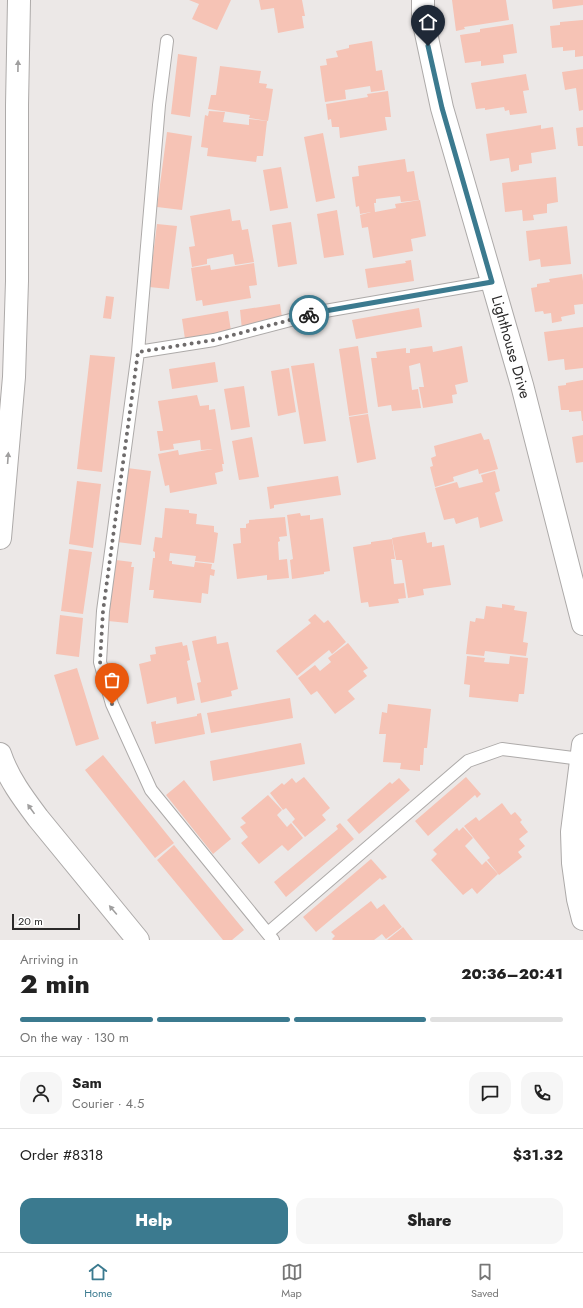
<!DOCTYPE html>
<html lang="en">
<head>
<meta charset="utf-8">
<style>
	body { margin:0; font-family:Jost,sans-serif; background:#f6f6f6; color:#222; height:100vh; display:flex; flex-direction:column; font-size:15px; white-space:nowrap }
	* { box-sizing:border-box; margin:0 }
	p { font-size:13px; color:#767676 }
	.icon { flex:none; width:22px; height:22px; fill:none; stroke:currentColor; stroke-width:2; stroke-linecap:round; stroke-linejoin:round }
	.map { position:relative; height:940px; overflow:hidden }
	.panel { display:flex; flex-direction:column; background:#fff; flex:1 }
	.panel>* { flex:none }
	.scale { position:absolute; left:12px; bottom:10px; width:68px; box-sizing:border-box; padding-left:4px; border:2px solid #2b2a2a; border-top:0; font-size:11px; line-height:14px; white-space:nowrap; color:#2b2a2a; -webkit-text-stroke:3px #fff; paint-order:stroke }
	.pin { position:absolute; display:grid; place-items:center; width:34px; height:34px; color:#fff; margin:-41px -17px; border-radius:50% 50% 50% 0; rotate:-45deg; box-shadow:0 0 4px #0007 }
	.pin .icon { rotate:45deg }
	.courier { position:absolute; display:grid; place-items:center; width:40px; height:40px; margin:-20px; border:3px solid #3b7a8f; border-radius:50%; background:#fff; color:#222; box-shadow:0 1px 5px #0007 }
	.overview em { font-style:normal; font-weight:800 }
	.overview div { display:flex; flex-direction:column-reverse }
	.overview { display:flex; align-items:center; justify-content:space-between; height:68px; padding:0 20px }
	h1 { font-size:26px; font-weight:800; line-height:30px }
	.bar { display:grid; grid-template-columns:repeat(4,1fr); gap:6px 4px; align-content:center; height:48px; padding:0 20px }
	.bar i { height:5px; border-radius:3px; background:#e0e0e0 }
	.bar .selected { background:#3b7a8f }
	.bar p { grid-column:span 4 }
	.line { display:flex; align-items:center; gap:10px; padding:0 20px; border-top:1px solid #e0e0e0 }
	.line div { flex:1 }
	.round { display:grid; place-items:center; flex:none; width:42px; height:42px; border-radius:12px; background:#f6f6f6 }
	.primary-button { display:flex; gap:8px; margin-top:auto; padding:8px 20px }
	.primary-button a { flex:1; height:46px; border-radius:12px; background:#3b7a8f; color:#fff; font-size:16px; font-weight:800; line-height:46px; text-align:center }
	.primary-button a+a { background:#f6f6f6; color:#222 }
	.tab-bar { display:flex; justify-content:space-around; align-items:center; height:56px; border-top:1px solid #e0e0e0; background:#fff; font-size:11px; color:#767676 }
	.tab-bar a { display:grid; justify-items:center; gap:2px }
	.tab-bar .selected { color:#3b7a8f }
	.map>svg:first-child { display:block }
	.building { fill:#f6c3b5 }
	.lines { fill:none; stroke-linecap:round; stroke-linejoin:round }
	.lane-casing { stroke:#adaaa9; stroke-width:14 }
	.street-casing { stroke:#adaaa9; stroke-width:24 }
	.highway-casing { stroke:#adaaa9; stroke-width:24 }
	.lane { stroke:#fff; stroke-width:12 }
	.street { stroke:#fff; stroke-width:22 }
	.highway { stroke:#fff; stroke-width:22 }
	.oneway { fill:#a09f9f }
	.done { stroke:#6f6c6c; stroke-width:4; stroke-dasharray:0 7.2 }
	.route { stroke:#3b7a8f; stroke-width:5 }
	.labels { text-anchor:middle; stroke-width:3; stroke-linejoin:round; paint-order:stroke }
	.street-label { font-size:15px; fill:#2b2a2a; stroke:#fff }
</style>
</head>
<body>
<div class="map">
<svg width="583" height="940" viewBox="0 0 583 940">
	<rect width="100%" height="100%" fill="#ece8e7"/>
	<path class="building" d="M189 0H231L217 30 192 19 199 4Z
		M259 0H302L305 16H302L304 28 278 33 274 8 261 10Z
		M452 0H506L509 20 464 27 465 29 456 31Z
		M552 0H583V5L553 9Z
		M583 20V56L575 57V50L563 51V47L552 48 550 26 560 25V22Z
		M513 24 517 53 503 55 504 63 481 66V61L465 63 460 35 480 32V29Z
		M372 41 376 71 382 70 385 90 371 92 370 86 345 90 346 99 325 102 320 66 327 65 326 59 338 57 336 51 349 48V45Z
		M178 54 197 57 190 117 171 114Z
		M220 66 261 71 259 83 267 84 266 88 273 89 268 121 249 118 250 115 208 109 211 95H216Z
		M583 69V110L579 111 576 88 565 90 562 72Z
		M526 74 529 90 523 91 527 113 510 115 509 110 505 111 504 107 485 110V108L476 109 471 83Z
		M388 91 391 117H385L387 130 340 138 339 127H332L331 119 328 120 326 104 368 97 367 94Z
		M209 111 225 112 223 122 249 125V119L267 121 263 156H257L256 162 207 156 208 148 201 147 205 115 208 116Z
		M541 125V129L553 127 556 149 531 153 532 163 519 165V170L511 172 509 158 490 161 486 134Z
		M583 127V146H578L576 128Z
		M167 132 192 136 182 210 157 207Z
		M323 133 335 198 316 202 304 137Z
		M405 159 407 172 414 171 419 200 401 202 400 196 376 199V203H374L375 212 396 208 395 204 420 200 426 236 411 239 413 251 373 258 368 227 362 228 360 215 371 212 360 214 359 206 356 207 352 177 359 176 358 166Z
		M281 167 288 208 270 211 263 170Z
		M556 177 558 202 547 204V213L533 215 534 220 523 221 522 210 505 212 502 183Z
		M230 209 232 221 240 220 242 230 248 229 254 262 235 265 233 254 207 259V264L192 267 189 247 195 246 190 216Z
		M337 210 344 255 324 258 317 214Z
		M291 222 297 264 278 267 272 225Z
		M157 224 177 226 169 289 149 287Z
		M567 226 571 264 541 267 540 259 529 261 526 231Z
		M411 260 414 281 368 288 365 269 406 263 405 261Z
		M254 263 257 285 249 286 251 298 203 306 202 300 196 301 191 268 210 265 211 270Z
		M582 274 583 281V304L574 305 575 314 561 317 562 321 552 323 551 313 544 314 543 311 535 312 531 288 537 287V284L550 282 549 279Z
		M106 296 114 297 111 319 103 318Z
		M280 304 283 324 242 330 240 310Z
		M419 308 422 327 356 339 352 320Z
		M228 311 231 331 185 339 182 319Z
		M583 327V368L565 370 564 359 548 361 544 332Z
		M358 346 368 413 349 416 339 349Z
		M432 346 433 352 462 346 468 382 455 385 457 394 452 395 453 403 423 408 419 387H424L420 363 409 366 412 390 418 389 421 408 392 411 391 405 378 407 371 358H377L376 352 406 348V353H410V349Z
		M90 355 115 357 102 472 77 469Z
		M215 362 218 382 172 389 169 369Z
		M314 363 326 441 304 444 291 366Z
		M289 368 296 412 278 416 271 371Z
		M583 380V421H582L581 411 569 412V410H561L558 386 566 385V383Z
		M244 386 250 427 231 430 224 389Z
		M197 395 200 406 209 405V410L215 409 224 464H222L223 471 215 473 217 484 170 493 169 485 165 486 158 454 178 450 179 455 213 449 201 450 200 440 173 444 174 449 160 451 157 431H163L158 401Z
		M368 414 376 459 357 463 349 417Z
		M481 433 484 440 489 439 498 469 479 474 478 469 453 477 454 481 435 487 430 467 433 466 431 458 436 456 434 446Z
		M583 435V462L576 463 572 437Z
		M252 437 259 477 239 480 232 441Z
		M127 468 151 471 141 545 117 542Z
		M495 471 500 491 495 493 503 521 480 528 478 517 456 524 454 518 444 520 435 488 457 482 459 488 483 482 481 475Z
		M338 476 341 495 274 505V508L270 509 267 487Z
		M77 481 101 484 93 548 69 544Z
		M165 508 189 510V513L197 514 196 524 214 526V532L218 533 214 563 195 561 196 556 170 553 169 561H172V564L194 567 195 562 212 564 211 569 215 570 214 576 210 575 208 594 202 593 201 603 153 598 154 590H149L153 558H155V552L153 551 155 537 162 538Z
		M300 513 301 516 310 515V520L323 518 330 571 324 572V574L292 579 290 560 293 559 287 515Z
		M285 517 287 536 279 537 280 541 278 542 279 560 287 559 289 578 267 580V575L237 579 233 544 241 543 240 528H246V524L249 523V520Z
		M425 532 427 543 432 542V547L444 545 451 585 423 589 424 595 408 598 402 560H396L392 538Z
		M392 539 395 559H391L394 584 404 583 406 598 398 599 399 603 369 607 368 602 361 603 353 547 371 544V542Z
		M69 549 92 552 83 614 61 611Z
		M116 560 132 562 131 567H134L128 623 108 621Z
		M502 604 515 606 514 610 527 612 523 642 528 643 526 656 485 651 484 656 466 654 470 621 475 622 476 618 484 619 486 606 502 608Z
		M315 614 324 623 328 620 346 642 332 654 329 650 297 676 276 651 311 623 308 620Z
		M60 615 83 618 79 657 56 654Z
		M216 636 217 644 228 642 238 689 231 691 232 696 201 703 197 683 201 682 192 641Z
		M182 642 183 646 187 645 190 660 187 661 195 700 177 704 176 697 147 704 139 664 151 661 150 655 156 654 155 647Z
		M348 643 368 668 363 671 367 676 348 691 355 699 335 714 317 691 311 695 298 678 315 665 320 671 331 662 328 658Z
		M467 656 485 658 484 662 509 664 510 656 528 658 524 694H519L518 702 469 697 470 685 464 684Z
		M77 668 99 739 76 746 54 675Z
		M290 698 293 718 211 733 207 713Z
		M388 704 431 709 427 748H424L423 765H420V771L400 769 401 763 383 762 386 734H379L382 712 387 713Z
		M201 713 205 734 155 744 151 722 156 721V724L197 716V714Z
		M301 743 305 764 213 781 210 761Z
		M103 755 174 843 155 858 85 770Z
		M304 777 330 808 322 815 326 820 305 837 292 822 295 819 286 808 283 810 270 793 282 783 284 785 292 778 296 783Z
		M466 777 481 794 477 798 475 795 428 836 415 821Z
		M399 778 410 790 359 834 347 820 390 782 392 784Z
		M184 780 231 839 213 854 166 795Z
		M268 795 282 810 277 815 287 827 291 823 303 838 288 851 282 845 259 864 241 843 248 837 240 827 246 823 241 818Z
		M502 803 511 815 515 812 522 820 520 822 528 832 519 839 525 846 518 852 522 857 499 875 487 860 490 858 464 826 476 817 479 821Z
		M340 823 354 839 286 897 274 882 338 829 336 826Z
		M463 827 473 838 465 846 482 865 486 861 498 874 477 894 472 888 463 895 431 860 437 854 433 850 457 828 459 831Z
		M174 845 244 930 232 940H223L157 860Z
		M371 859 387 877 382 880 380 878 316 932 303 917Z
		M371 901 377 909 384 904 402 927 386 939 382 934 374 940H333L332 939 335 936 331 932Z
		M403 927 413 940H387L402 928Z"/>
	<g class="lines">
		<defs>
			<path id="lane" d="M138 352 159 105 167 41
				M268 933 468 761 502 749 581 759
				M273 940 151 790 112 704 100 662 103 611 138 352 214 340 325 311 492 282"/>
			<path id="street" d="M423 0V19L442 108 522 385 583 624
				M583 745 572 832 573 863 578 899 583 919"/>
			<path id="highway" d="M0 538 14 377 17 281V105L19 0
				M0 754C8 778 23 798 38 818L138 940"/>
		</defs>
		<use href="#lane" class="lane-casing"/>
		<use href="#street" class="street-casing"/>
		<use href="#highway" class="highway-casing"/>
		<use href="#lane" class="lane"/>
		<use href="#street" class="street"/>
		<use href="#highway" class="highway"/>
	</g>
	<defs><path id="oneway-solid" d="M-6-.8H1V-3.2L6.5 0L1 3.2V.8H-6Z"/></defs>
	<g class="oneway">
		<use href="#oneway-solid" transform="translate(18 66) rotate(-89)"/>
		<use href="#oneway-solid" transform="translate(8 458) rotate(-86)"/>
		<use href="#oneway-solid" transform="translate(31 809) rotate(-126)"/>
		<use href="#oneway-solid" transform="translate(113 910) rotate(-130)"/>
	</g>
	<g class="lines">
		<path class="done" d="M112 704 100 662 103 611 138 352 214 340 309 315"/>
		<path class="route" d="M309 315 325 311 492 282 442 108 428 46"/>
	</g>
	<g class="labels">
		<g class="street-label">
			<text transform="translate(511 347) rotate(74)" y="5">Lighthouse Drive</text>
		</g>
	</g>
</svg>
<div class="scale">20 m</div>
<div class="pin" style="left:112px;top:704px;background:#ea580c"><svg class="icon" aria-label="bag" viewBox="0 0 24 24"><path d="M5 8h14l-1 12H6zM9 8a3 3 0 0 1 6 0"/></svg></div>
<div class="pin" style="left:428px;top:46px;background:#1f2937"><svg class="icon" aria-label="home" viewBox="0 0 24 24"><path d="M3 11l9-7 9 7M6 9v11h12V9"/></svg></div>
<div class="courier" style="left:309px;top:315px"><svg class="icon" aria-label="bike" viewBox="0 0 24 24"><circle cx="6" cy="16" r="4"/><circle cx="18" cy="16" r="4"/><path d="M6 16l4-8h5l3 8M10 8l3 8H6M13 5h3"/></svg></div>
</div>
<section class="panel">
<div class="overview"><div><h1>2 min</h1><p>Arriving in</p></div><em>20:36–20:41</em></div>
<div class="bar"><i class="selected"></i><i class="selected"></i><i class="selected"></i><i></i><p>On the way · 130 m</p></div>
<div class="line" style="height:72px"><a class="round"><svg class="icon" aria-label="person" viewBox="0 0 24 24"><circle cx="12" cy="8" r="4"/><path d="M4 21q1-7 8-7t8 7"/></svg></a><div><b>Sam</b><p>Courier · 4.5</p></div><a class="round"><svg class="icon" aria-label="chat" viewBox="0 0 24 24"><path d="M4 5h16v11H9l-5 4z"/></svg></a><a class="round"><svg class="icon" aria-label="phone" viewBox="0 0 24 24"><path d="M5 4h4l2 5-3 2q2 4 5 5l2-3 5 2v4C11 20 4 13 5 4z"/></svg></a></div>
<div class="line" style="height:52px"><div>Order #8318</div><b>$31.32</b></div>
<div class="primary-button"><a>Help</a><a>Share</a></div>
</section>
<nav class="tab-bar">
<a class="selected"><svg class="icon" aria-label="home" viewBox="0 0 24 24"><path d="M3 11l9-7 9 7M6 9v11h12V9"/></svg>Home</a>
<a><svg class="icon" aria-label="map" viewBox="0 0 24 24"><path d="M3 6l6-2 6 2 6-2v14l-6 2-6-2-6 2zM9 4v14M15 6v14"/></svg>Map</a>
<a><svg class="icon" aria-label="saved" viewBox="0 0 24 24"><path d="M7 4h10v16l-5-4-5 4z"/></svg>Saved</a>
</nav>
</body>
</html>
